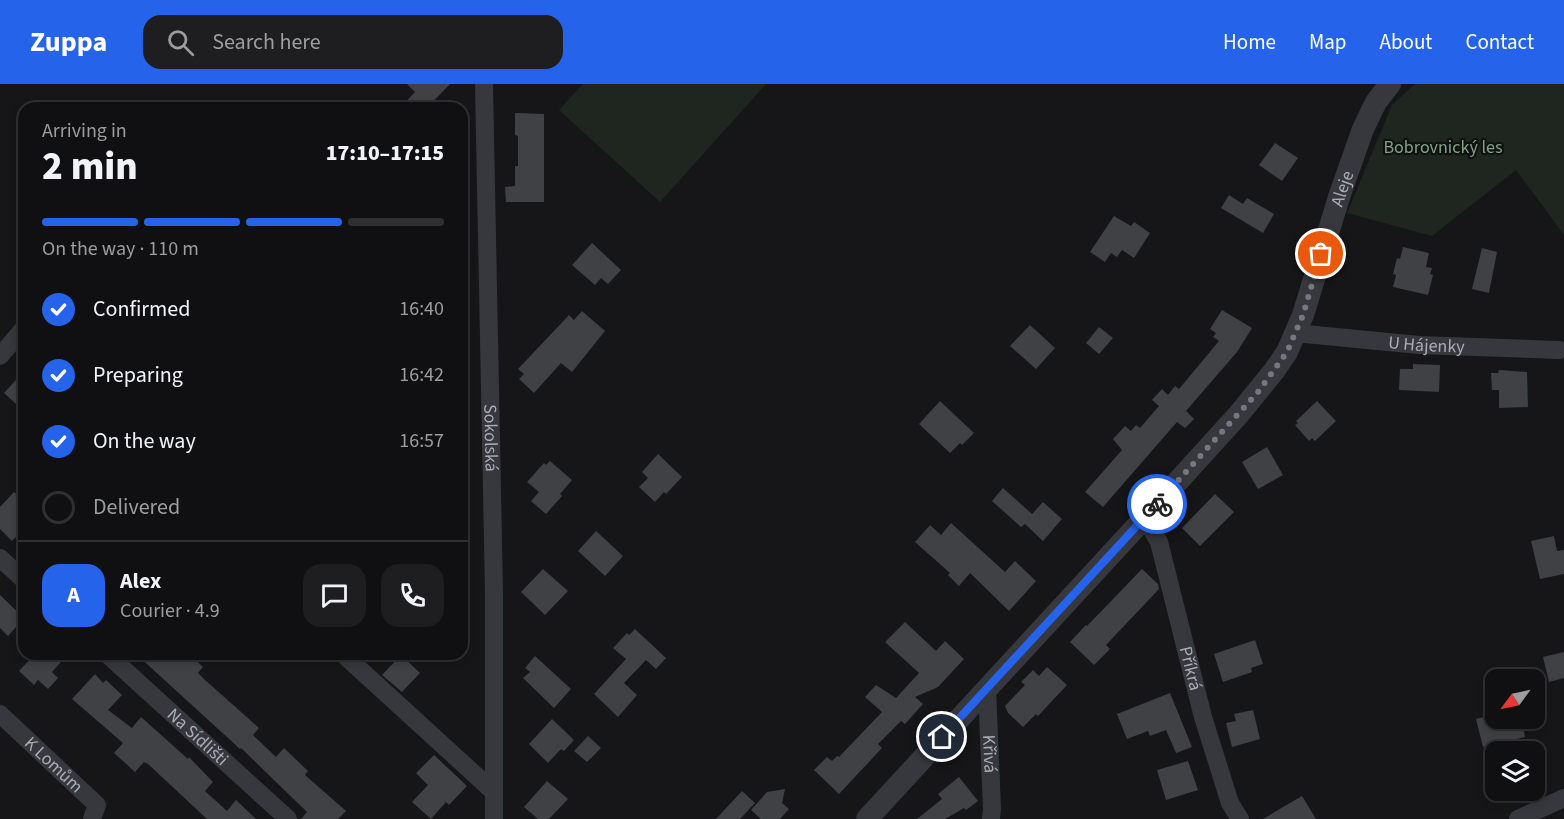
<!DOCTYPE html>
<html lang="en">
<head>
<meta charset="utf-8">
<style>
	body { margin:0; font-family:"Source Sans 3",sans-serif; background:#1e1e20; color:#f1f3f6; height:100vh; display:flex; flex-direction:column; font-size:22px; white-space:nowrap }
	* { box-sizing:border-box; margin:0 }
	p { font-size:20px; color:#9c9d9f }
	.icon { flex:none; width:33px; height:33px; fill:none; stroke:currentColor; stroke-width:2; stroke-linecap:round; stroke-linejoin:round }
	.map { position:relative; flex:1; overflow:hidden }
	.details { position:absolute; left:18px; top:18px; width:450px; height:558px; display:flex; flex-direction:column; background:#101012; border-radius:18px; box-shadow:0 3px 9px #0003,0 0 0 2px #303032 }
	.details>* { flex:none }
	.needle { width:39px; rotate:237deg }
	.buttons { position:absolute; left:1485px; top:585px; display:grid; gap:12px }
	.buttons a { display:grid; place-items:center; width:60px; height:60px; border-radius:12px; background:#101012; box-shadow:0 3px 9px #0003,0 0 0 2px #303032; font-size:30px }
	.pin { position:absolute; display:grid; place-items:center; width:51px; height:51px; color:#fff; margin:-26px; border:3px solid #fff; border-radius:50%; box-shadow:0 2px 6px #0007 }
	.courier { position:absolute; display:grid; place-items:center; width:60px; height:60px; margin:-30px; border:4px solid #2563eb; border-radius:50%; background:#fff; color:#222; box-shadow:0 2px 8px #0007 }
	.summary em { font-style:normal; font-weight:800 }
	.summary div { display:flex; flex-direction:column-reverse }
	.summary { display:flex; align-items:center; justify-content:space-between; height:102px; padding:0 24px }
	h1 { font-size:39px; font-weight:800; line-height:45px }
	.bar { display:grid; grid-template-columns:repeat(4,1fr); gap:9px 6px; align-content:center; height:72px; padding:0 24px }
	.bar i { height:8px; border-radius:4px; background:#303032 }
	.bar .active { background:#2563eb }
	.bar p { grid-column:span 4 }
	.line { display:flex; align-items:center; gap:15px; padding:0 24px; border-top:2px solid #303032 }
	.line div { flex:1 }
	.round { display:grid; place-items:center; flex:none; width:63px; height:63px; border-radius:18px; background:#1e1e20 }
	ol { padding:0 24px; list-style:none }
	li { display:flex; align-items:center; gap:18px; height:66px }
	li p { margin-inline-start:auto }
	li .icon { padding:6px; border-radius:50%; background:#2563eb; color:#fff; stroke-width:4 }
	li:last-child { color:#9c9d9f }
	li i { width:33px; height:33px; border:3px solid #303032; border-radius:50% }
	header { display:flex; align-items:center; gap:36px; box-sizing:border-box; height:84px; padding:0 30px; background:#2563eb; color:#fff }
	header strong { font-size:28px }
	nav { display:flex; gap:33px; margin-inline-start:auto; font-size:21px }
	.search { width:420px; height:54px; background:#1e1e20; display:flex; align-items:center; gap:15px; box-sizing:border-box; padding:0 21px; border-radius:18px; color:#9c9d9f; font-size:22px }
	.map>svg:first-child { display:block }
	.green { fill:#1e261f }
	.building { fill:#404145 }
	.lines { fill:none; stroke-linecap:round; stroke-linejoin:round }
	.minor { stroke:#37383d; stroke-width:18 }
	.tertiary { stroke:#37383d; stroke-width:22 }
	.done { stroke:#757880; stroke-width:6; stroke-dasharray:0 10.8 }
	.route { stroke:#2563eb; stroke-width:8 }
	.labels { text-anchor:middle; stroke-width:4.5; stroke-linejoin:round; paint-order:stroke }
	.park-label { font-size:18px; fill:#7fa381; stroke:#111113 }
	.street-label { font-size:18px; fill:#a8adb8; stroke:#111113 }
</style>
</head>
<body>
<header>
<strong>Zuppa</strong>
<div class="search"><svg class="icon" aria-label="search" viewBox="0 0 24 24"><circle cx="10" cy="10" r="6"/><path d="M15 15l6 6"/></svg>Search here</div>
<nav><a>Home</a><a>Map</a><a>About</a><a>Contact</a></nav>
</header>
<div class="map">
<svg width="1564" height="735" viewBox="0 0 1564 735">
	<rect width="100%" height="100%" fill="#161618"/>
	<path class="green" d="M583 0H766L660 118 559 26Z
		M1415 0H1564V151L1516 86 1432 152 1347 129 1392 21Z"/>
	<path class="building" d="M407 0H450L427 24H400L415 8Z
		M515 29 544 30V118H506L505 103 515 102V82H518V52L515 51Z
		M1275 59 1298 74 1282 97 1259 81Z
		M1229 111 1243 120 1247 114 1274 130 1263 149 1221 124Z
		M1114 132 1131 142 1134 138 1150 149 1134 174 1122 166 1117 173 1111 169 1105 178 1090 168Z
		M592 159 621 186 608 200 601 194 595 201 572 181Z
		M1403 163 1429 169 1426 183 1432 184 1430 190 1433 191 1428 211 1393 203 1396 191 1393 190 1397 174 1400 175Z
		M1482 164 1497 168 1489 209 1472 205Z
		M1222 226 1252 244 1237 268 1186 327 1194 335 1185 344 1177 338 1103 423 1085 408 1122 366 1113 355 1125 342 1131 347 1136 341 1140 344 1159 322 1152 316 1162 305 1168 311 1175 302 1179 305 1219 257 1213 253 1216 249 1210 245Z
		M582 227 605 247 572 288 561 279 534 309 519 295 524 290 518 285 569 231 574 236Z
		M1030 241 1055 264 1036 285 1010 262Z
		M1099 243 1113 254 1099 270 1086 259Z
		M1413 280 1440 281 1439 308 1399 306 1400 285H1413Z
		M1499 286 1527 288 1528 323 1499 324V306H1492L1491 289H1498Z
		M24 287V327L4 309Z
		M940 317 974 349 962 361 960 359 950 369 919 340Z
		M1317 317 1336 337 1315 357 1312 354 1309 357 1295 341 1298 339 1296 337Z
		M1267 363 1283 391 1258 405 1242 378Z
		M658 370 682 393 666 410 664 408 655 418 639 403 648 394 642 388Z
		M550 377 572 396 560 410 562 412 546 430 531 417 539 408 527 398 544 379 546 381Z
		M1003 404 1032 430 1043 418 1062 435 1043 457 1025 440 1021 443 992 417Z
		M14 408 24 417V444L12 457 0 445V423Z
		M1215 410 1234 428 1200 462 1182 444Z
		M951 439 1005 488 1015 477 1036 497 1009 527 970 489 959 502 948 491 950 489 915 458 930 441 941 451Z
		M596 447 623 472 605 492 578 467Z
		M1554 452 1557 467 1564 466V490L1540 495 1531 457Z
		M543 485 568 507 545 531 521 508Z
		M1142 485 1158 500 1159 505 1106 561 1110 565 1094 581 1070 558 1086 541 1087 542Z
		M0 511 24 534 8 552 0 544Z
		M905 538 936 567 945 557 964 575 938 603 915 613 923 620 905 640 901 637 878 660 882 664 839 710 814 686 827 673 832 677 837 672 839 673 882 628 865 613 876 601 896 614 919 589 885 558Z
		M635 545 666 574 656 585 646 576 624 599 637 611 618 633 594 610 626 575 613 564 627 549 629 551Z
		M1255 556 1263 580 1251 584 1252 588 1223 598 1214 570Z
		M1564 568V594L1549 598 1543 573Z
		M35 570H68L52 588 58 594 48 605 38 596 34 601 19 587Z
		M136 570H189L203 583 198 589 205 596 259 644 253 651 276 673 284 664 308 687 305 691 346 727 338 735H301L307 728 241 664 240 665Z
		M401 571 420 589 402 608 382 591Z
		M535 572 571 605 554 624 523 594 530 588 525 584Z
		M1047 583 1067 601 1038 632 1036 630 1023 643 1008 629 1005 622 1025 601 1021 598 1033 586 1039 592Z
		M95 590 103 599 106 596 122 611 108 626 132 644 141 633 188 675 189 673 213 698 205 707 227 727 236 716 256 735H207L148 680 144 678 135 688 114 669 123 659 72 615Z
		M1170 609 1192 663 1176 669 1166 646 1150 652 1148 647 1127 655 1117 630Z
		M1253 626 1260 655 1232 663 1226 639 1236 637 1234 630Z
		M1496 630V634H1521L1525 653 1483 663 1476 635Z
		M552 635 574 656 564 667 561 665 548 679 529 660Z
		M588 652 601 664 587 678 574 667Z
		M434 671 467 702 449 721 446 718 431 735 412 718 428 701 416 689Z
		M1188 677 1198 706 1166 716 1157 686Z
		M959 693 978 717 966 726 964 724 945 735H917L942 715 938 710Z
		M547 697 568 715 549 735H538L524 723Z
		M785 705 782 719 789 725 780 735H761L751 726 767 708Z
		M742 707 755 719 740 735H716Z
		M1302 712 1316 735H1263Z"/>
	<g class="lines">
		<g class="minor">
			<path id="s1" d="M484 0 494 508V735"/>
			<path id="s2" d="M1295 249 1419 261 1559 266"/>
			<path d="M0 272 24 244"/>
			<path id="s3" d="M1142 435 1152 446 1159 458 1203 633 1230 719 1240 735"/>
			<path d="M0 474 24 496"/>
			<path id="s4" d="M107 570 288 735"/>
			<path d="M343 570 494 708"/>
			<path id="s5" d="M987 604 992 725 991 735"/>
			<path id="s6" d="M0 630 97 721 92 735"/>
			<path d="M1518 735 1564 714"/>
		</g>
		<path class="tertiary" id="s7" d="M867 735 1160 417 1239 330 1274 287 1287 268 1303 231 1340 110 1363 45 1376 18 1390 0"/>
	</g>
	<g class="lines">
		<path class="done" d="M1157 420 1258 308 1287 268 1303 231 1321 170"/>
		<path class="route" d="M942 653 1157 420"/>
	</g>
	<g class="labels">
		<g class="park-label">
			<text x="1443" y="69">Bobrovnický les</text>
		</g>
		<g class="street-label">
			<text dy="6" stroke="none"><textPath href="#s7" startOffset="801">Aleje</textPath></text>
			<text dy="6" stroke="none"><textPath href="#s2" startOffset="132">U Hájenky</textPath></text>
			<text dy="6" stroke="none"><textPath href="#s1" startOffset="354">Sokolská</textPath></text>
			<text dy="6" stroke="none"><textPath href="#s3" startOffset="159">Příkrá</textPath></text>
			<text dy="6" stroke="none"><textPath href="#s4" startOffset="123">Na Sídlišti</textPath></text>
			<text dy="6" stroke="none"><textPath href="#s5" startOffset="66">Křivá</textPath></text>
			<text dy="6" stroke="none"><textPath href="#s6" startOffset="74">K Lomům</textPath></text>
		</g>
	</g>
</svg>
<div class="buttons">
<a><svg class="needle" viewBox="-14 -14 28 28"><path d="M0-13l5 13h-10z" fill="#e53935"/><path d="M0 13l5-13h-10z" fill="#9c9d9f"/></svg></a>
<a><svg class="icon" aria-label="layers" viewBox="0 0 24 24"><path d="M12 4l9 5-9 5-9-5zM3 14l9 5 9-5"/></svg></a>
</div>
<div class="pin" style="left:1321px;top:170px;background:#ea580c"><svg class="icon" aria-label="bag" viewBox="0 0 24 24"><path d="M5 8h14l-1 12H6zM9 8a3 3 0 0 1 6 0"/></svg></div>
<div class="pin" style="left:942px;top:653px;background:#1f2937"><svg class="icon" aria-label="home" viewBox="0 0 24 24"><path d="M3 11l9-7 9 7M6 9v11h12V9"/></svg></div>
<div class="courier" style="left:1157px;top:420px"><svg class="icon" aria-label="bike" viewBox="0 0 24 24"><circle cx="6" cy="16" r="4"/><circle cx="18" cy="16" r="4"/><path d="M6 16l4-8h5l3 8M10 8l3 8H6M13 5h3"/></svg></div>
<section class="details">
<div class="summary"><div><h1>2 min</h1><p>Arriving in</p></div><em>17:10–17:15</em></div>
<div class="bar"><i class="active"></i><i class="active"></i><i class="active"></i><i></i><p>On the way · 110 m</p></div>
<ol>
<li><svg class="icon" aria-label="check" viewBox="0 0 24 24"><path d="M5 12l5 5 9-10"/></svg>Confirmed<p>16:40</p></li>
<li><svg class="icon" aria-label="check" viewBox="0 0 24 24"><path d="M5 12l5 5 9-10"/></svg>Preparing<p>16:42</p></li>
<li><svg class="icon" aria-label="check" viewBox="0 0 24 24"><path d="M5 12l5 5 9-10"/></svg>On the way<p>16:57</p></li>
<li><i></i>Delivered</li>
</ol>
<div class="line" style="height:108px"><b class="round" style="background:#2563eb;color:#fff">A</b><div><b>Alex</b><p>Courier · 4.9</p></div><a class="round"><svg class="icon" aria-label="chat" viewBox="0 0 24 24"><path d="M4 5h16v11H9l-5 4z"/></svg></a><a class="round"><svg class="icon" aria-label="phone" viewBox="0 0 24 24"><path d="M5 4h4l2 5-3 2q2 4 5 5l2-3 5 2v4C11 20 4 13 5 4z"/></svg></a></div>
</section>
</div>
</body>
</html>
